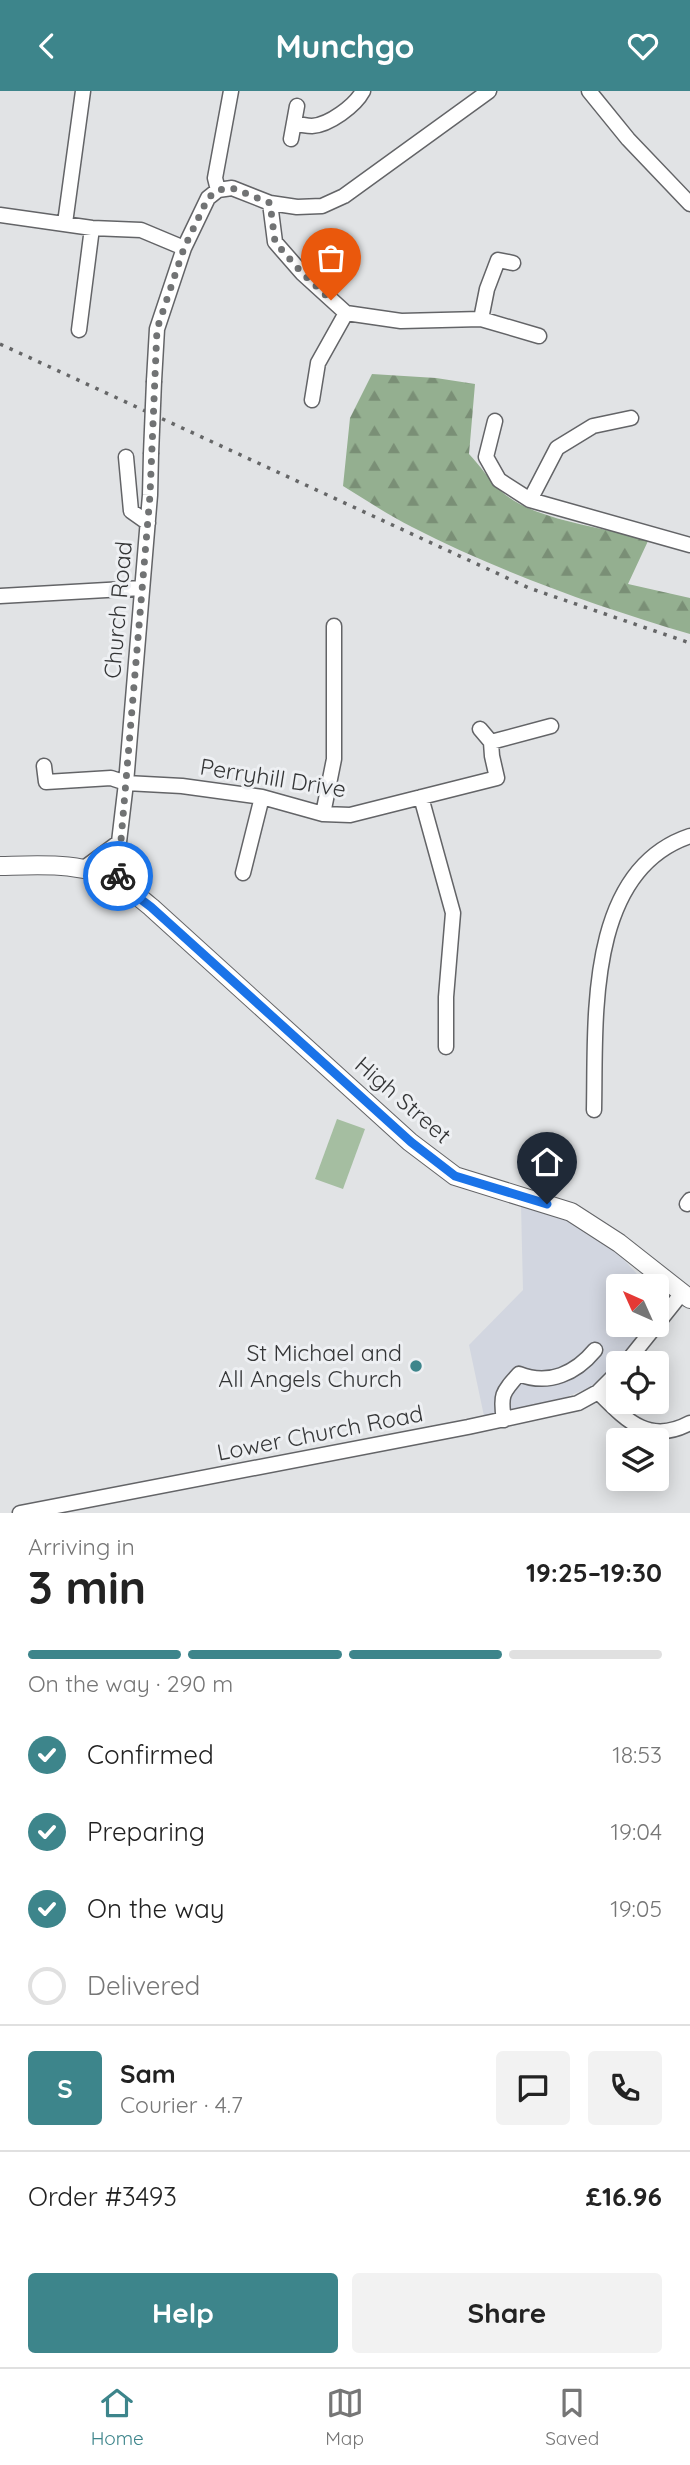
<!DOCTYPE html>
<html lang="en">
<head>
<meta charset="utf-8">
<style>
	body { margin:0; font-family:Quicksand,sans-serif; background:#f2f2f2; color:#222; height:100vh; display:flex; flex-direction:column; font-size:26px; white-space:nowrap }
	* { box-sizing:border-box; margin:0 }
	p { font-size:23px; color:#767676 }
	.icon { flex:none; width:38px; height:38px; fill:none; stroke:currentColor; stroke-width:2; stroke-linecap:round; stroke-linejoin:round }
	.map { position:relative; height:1422px; overflow:hidden }
	.drawer { display:flex; flex-direction:column; background:#fff; flex:1 }
	.drawer>* { flex:none }
	.needle { width:46px; rotate:315deg }
	.fabs { position:absolute; left:606px; top:1183px; display:grid; gap:14px }
	.fabs a { display:grid; place-items:center; width:63px; height:63px; border-radius:7px; background:#fff; box-shadow:0 4px 18px #0003; font-size:35px }
	.pin { position:absolute; display:grid; place-items:center; width:60px; height:60px; color:#fff; margin:-72px -30px; border-radius:50% 50% 50% 0; rotate:-45deg; box-shadow:0 0 7px #0007 }
	.pin .icon { rotate:45deg }
	.courier { position:absolute; display:grid; place-items:center; width:70px; height:70px; margin:-35px; border:5px solid #1a73e8; border-radius:50%; background:#fff; color:#222; box-shadow:0 2px 9px #0007 }
	.headline em { font-style:normal; font-weight:700 }
	.headline div { display:flex; flex-direction:column-reverse }
	.headline { display:flex; align-items:center; justify-content:space-between; height:119px; padding:0 28px }
	h1 { font-size:46px; font-weight:700; line-height:52px }
	.bar { display:grid; grid-template-columns:repeat(4,1fr); gap:10px 7px; align-content:center; height:84px; padding:0 28px }
	.bar i { height:9px; border-radius:5px; background:#e0e0e0 }
	.bar .current { background:#3d858b }
	.bar p { grid-column:span 4 }
	.line { display:flex; align-items:center; gap:18px; padding:0 28px; border-top:2px solid #e0e0e0 }
	.line div { flex:1 }
	.round { display:grid; place-items:center; flex:none; width:74px; height:74px; border-radius:7px; background:#f2f2f2 }
	ol { padding:0 28px; list-style:none }
	li { display:flex; align-items:center; gap:21px; height:77px }
	li p { margin-inline-start:auto }
	li .icon { padding:7px; border-radius:50%; background:#3d858b; color:#fff; stroke-width:4 }
	li:last-child { color:#767676 }
	li i { width:38px; height:38px; border:4px solid #e0e0e0; border-radius:50% }
	.primary-button { display:flex; gap:14px; margin-top:auto; padding:14px 28px }
	.primary-button a { flex:1; height:80px; border-radius:7px; background:#3d858b; color:#fff; font-size:28px; font-weight:700; line-height:80px; text-align:center }
	.primary-button a+a { background:#f2f2f2; color:#222 }
	header { display:flex; justify-content:space-between; align-items:center; height:91px; padding:0 28px; background:#3d858b; color:#fff; font-size:32px; font-weight:700 }
	.tab-bar { display:flex; justify-content:space-around; align-items:center; height:98px; border-top:2px solid #e0e0e0; background:#fff; font-size:19px; color:#767676 }
	.tab-bar a { display:grid; justify-items:center; gap:4px }
	.tab-bar .current { color:#3d858b }
	.map>svg:first-child { display:block }
	.built { fill:#d2d6e0 }
	.forest { fill:url(#forest-firs) }
	.pitch { fill:#a5bea1 }
	.lines { fill:none; stroke-linecap:round; stroke-linejoin:round }
	.minor-casing { stroke:#636467; stroke-width:17 }
	.major-casing { stroke:#636467; stroke-width:20 }
	.minor { stroke:#fff; stroke-width:14 }
	.major { stroke:#fff; stroke-width:18 }
	.rail { stroke:#656667; stroke-width:3.5; stroke-dasharray:3.5 7; stroke-linecap:butt }
	.minor-bridge-casing { stroke:#636467; stroke-width:17; stroke-linecap:butt }
	.minor-bridge { stroke:#fff; stroke-width:14 }
	.done { stroke:#717374; stroke-width:7; stroke-dasharray:0 12.6 }
	.route { stroke:#1a73e8; stroke-width:9 }
	.poi-dot { fill:#3d858b; stroke:#eef0f3; stroke-width:2.5 }
	.labels { text-anchor:middle; stroke-width:6; stroke-linejoin:round; paint-order:stroke }
	.street-label { font-size:23px; fill:#353637; stroke:#eef0f3 }
	.poi-label { font-size:23px; fill:#353637; stroke:#eef0f3; text-anchor:end }
</style>
</head>
<body>
<header><svg class="icon" aria-label="back" viewBox="0 0 24 24"><path d="M15 5l-7 7 7 7"/></svg>Munchgo<svg class="icon" aria-label="heart" viewBox="0 0 24 24"><path d="M12 20l-8-8c-3-5 5-10 8-4 3-6 11-1 8 4z"/></svg></header>
<div class="map">
<svg width="690" height="1422" viewBox="0 0 690 1422">
	<defs>
		<pattern id="forest-firs" width="22" height="20" patternUnits="userSpaceOnUse" patternTransform="scale(1.75)"><rect width="22" height="20" fill="#94af90"/><path d="M5 1l3.5 6h-7zM16 11l3.5 6h-7z" fill="#7a8f76"/></pattern>
	</defs>
	<rect width="100%" height="100%" fill="#e1e3e5"/>
	<path class="built" d="M521 1114 568 1128 615 1159 648 1195H618V1234H647L605 1285 591 1296 566 1306 484 1325 469 1254 523 1199Z"/>
	<path class="forest" d="M372 283 436 287 475 293 469 363C480 375 490 389 501 400 535 431 605 435 648 450L628 493 690 507V543C595 515 500 481 412 436 388 424 366 409 343 395L350 327Z"/>
	<path class="pitch" d="M337 1028 365 1038 343 1098 315 1088Z"/>
	<g class="lines">
		<defs>
			<path id="minor" d="M589 0 628 48 690 113
				M294 33C300 33 306 35 312 35 329 34 355 15 363 0
				M291 48 297 15
				M218 99 215 87 231 0
				M270 112 275 151 302 182 346 222 401 230 481 228 539 245
				M0 124 92 137 141 139 184 157
				M65 132 83 0
				M481 228 487 198 498 169 513 172
				M79 239 92 137
				M154 290 157 238 184 157 208 107 218 99 232 97 270 112 297 116 322 115 344 105 489 0
				M312 309 318 272 346 222
				M495 330 486 366 499 389 530 409 690 454
				M126 366 131 420 148 432
				M530 409 557 357 593 335 631 327
				M0 505 142 497
				M491 651 551 635
				M44 675 46 691 111 687 126 692 182 695 262 706 323 723 350 724 497 687 492 665 491 651 480 638
				M421 706 453 822 446 906V956
				M323 723 334 668V535
				M84 777 119 751
				M243 782 262 706
				M118 791 119 751 126 692 150 404 151 363
				M594 1019C596 930 585 780 690 745
				M687 1113 690 1109
				M626 1272 682 1202
				M598 1301C627 1330 649 1354 690 1332
				M504 1329C500 1304 502 1302 519 1283 549 1295 576 1282 595 1259
				M20 1422 468 1336 578 1312 598 1301 618 1281"/>
			<path id="major" d="M0 775C40 774 85 770 120 792 131 799 141 808 151 816L410 1051 455 1085 571 1121 619 1152 690 1208"/>
		</defs>
		<use href="#minor" class="minor-casing"/>
		<use href="#major" class="major-casing"/>
		<use href="#minor" class="minor"/>
		<use href="#major" class="major"/>
		<path class="rail" d="M0 253 529 497 690 552"/>
		<defs>
			<path id="minor-bridge" d="M151 363 154 290"/>
		</defs>
		<use href="#minor-bridge" class="minor-bridge-casing"/>
		<use href="#minor-bridge" class="minor-bridge"/>
	</g>
	<g class="lines">
		<path class="done" d="M118 785 150 404 157 238 184 157 208 107 218 99 232 97 270 112 275 151 302 182 331 209"/>
		<path class="route" d="M118 785V791L151 816 411 1051 455 1085 547 1113"/>
	</g>
	<circle class="poi-dot" cx="416" cy="1275" r="7"/>
	<g class="labels">
		<g class="street-label">
			<text transform="translate(118 519) rotate(-85)" y="8">Church Road</text>
			<text transform="translate(273 687) rotate(9)" y="8">Perryhill Drive</text>
			<text transform="translate(403 1009) rotate(41)" y="8">High Street</text>
			<text transform="translate(320 1342) rotate(-11)" y="8">Lower Church Road</text>
		</g>
		<g class="poi-label">
			<text x="402" y="1270">St Michael and<tspan x="402" dy="26">All Angels Church</tspan></text>
		</g>
	</g>
</svg>
<div class="fabs">
<a><svg class="needle" viewBox="-14 -14 28 28"><path d="M0-13l5 13h-10z" fill="#e53935"/><path d="M0 13l5-13h-10z" fill="#767676"/></svg></a>
<a><svg class="icon" aria-label="locate" viewBox="0 0 24 24"><circle cx="12" cy="12" r="6"/><path d="M12 2v4M12 18v4M2 12h4M18 12h4"/></svg></a>
<a><svg class="icon" aria-label="layers" viewBox="0 0 24 24"><path d="M12 4l9 5-9 5-9-5zM3 14l9 5 9-5"/></svg></a>
</div>
<div class="pin" style="left:331px;top:209px;background:#ea580c"><svg class="icon" aria-label="bag" viewBox="0 0 24 24"><path d="M5 8h14l-1 12H6zM9 8a3 3 0 0 1 6 0"/></svg></div>
<div class="pin" style="left:547px;top:1113px;background:#1f2937"><svg class="icon" aria-label="home" viewBox="0 0 24 24"><path d="M3 11l9-7 9 7M6 9v11h12V9"/></svg></div>
<div class="courier" style="left:118px;top:785px"><svg class="icon" aria-label="bike" viewBox="0 0 24 24"><circle cx="6" cy="16" r="4"/><circle cx="18" cy="16" r="4"/><path d="M6 16l4-8h5l3 8M10 8l3 8H6M13 5h3"/></svg></div>
</div>
<section class="drawer">
<div class="headline"><div><h1>3 min</h1><p>Arriving in</p></div><em>19:25–19:30</em></div>
<div class="bar"><i class="current"></i><i class="current"></i><i class="current"></i><i></i><p>On the way · 290 m</p></div>
<ol>
<li><svg class="icon" aria-label="check" viewBox="0 0 24 24"><path d="M5 12l5 5 9-10"/></svg>Confirmed<p>18:53</p></li>
<li><svg class="icon" aria-label="check" viewBox="0 0 24 24"><path d="M5 12l5 5 9-10"/></svg>Preparing<p>19:04</p></li>
<li><svg class="icon" aria-label="check" viewBox="0 0 24 24"><path d="M5 12l5 5 9-10"/></svg>On the way<p>19:05</p></li>
<li><i></i>Delivered</li>
</ol>
<div class="line" style="height:126px"><b class="round" style="background:#3d858b;color:#fff">S</b><div><b>Sam</b><p>Courier · 4.7</p></div><a class="round"><svg class="icon" aria-label="chat" viewBox="0 0 24 24"><path d="M4 5h16v11H9l-5 4z"/></svg></a><a class="round"><svg class="icon" aria-label="phone" viewBox="0 0 24 24"><path d="M5 4h4l2 5-3 2q2 4 5 5l2-3 5 2v4C11 20 4 13 5 4z"/></svg></a></div>
<div class="line" style="height:91px"><div>Order #3493</div><b>£16.96</b></div>
<div class="primary-button"><a>Help</a><a>Share</a></div>
</section>
<nav class="tab-bar">
<a class="current"><svg class="icon" aria-label="home" viewBox="0 0 24 24"><path d="M3 11l9-7 9 7M6 9v11h12V9"/></svg>Home</a>
<a><svg class="icon" aria-label="map" viewBox="0 0 24 24"><path d="M3 6l6-2 6 2 6-2v14l-6 2-6-2-6 2zM9 4v14M15 6v14"/></svg>Map</a>
<a><svg class="icon" aria-label="saved" viewBox="0 0 24 24"><path d="M7 4h10v16l-5-4-5 4z"/></svg>Saved</a>
</nav>
</body>
</html>
